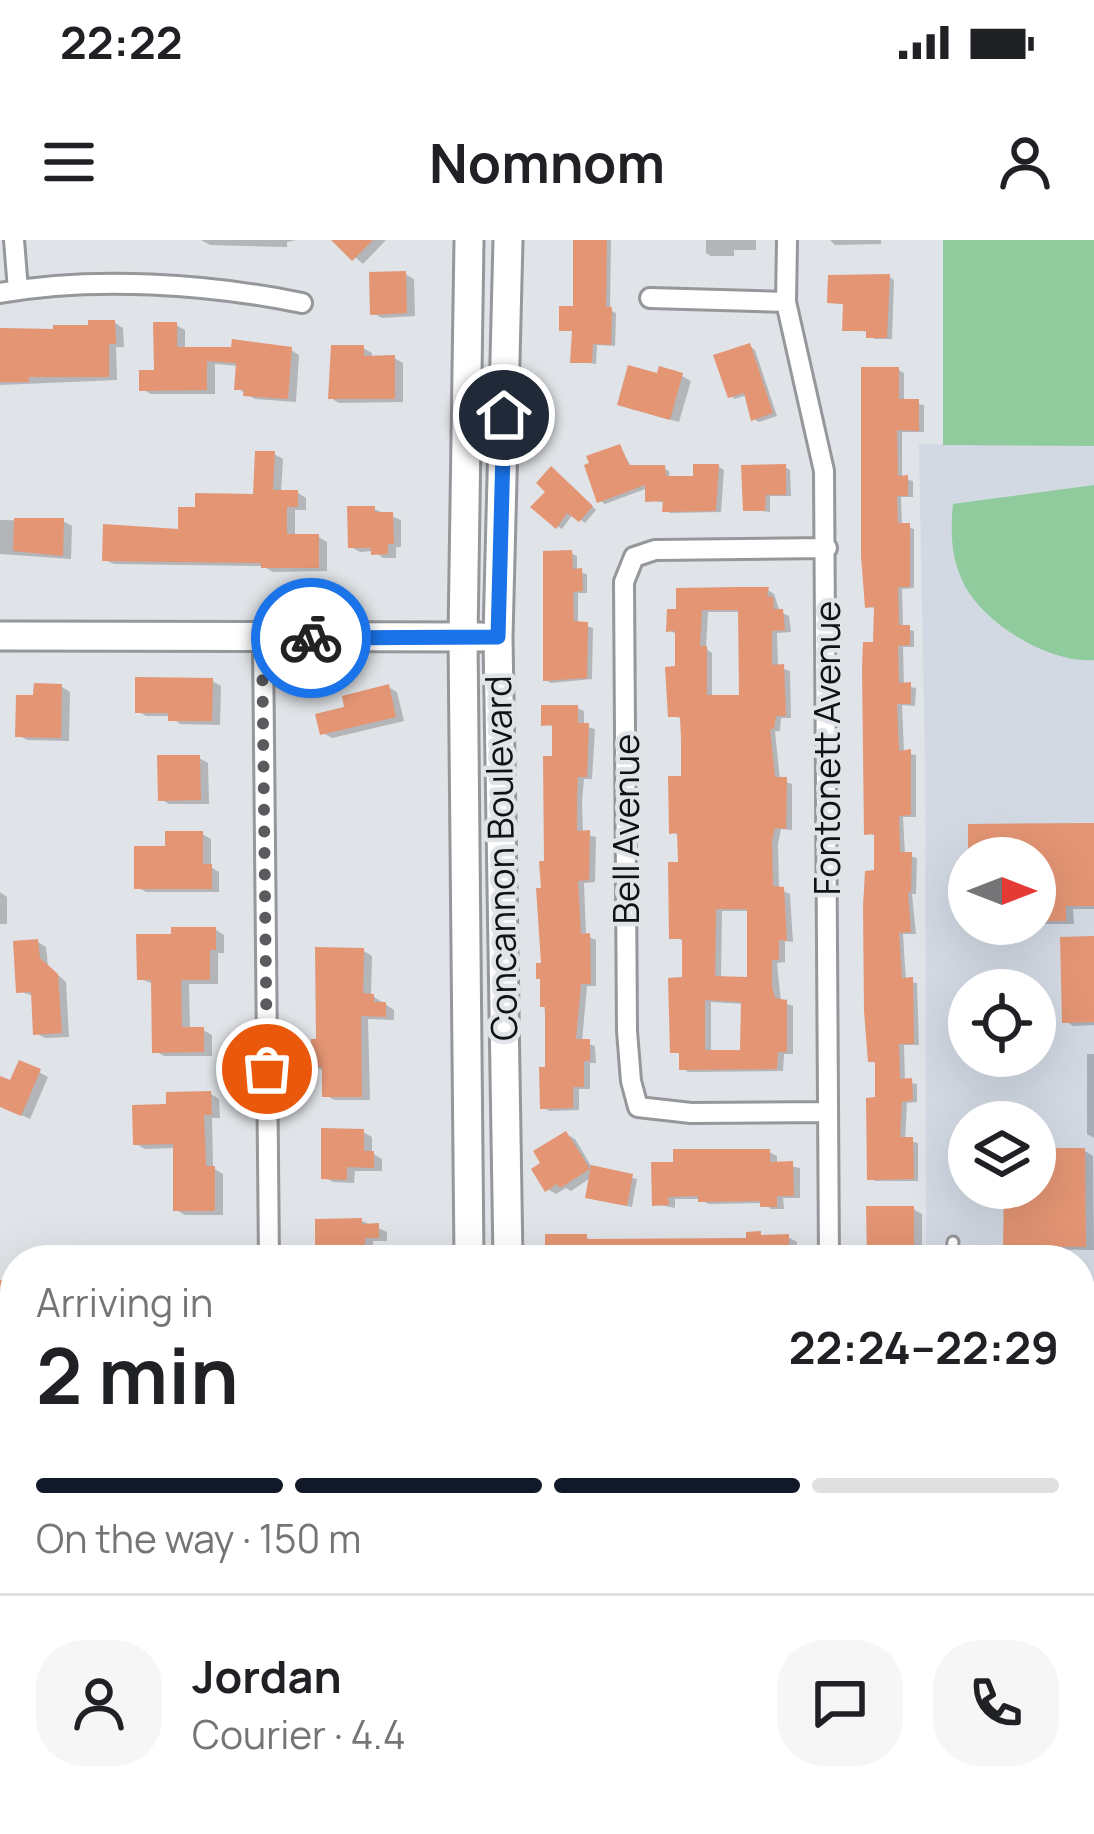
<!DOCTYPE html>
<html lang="en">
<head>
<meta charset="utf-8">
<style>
	body { margin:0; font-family:Manrope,sans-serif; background:#f6f6f6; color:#202124; height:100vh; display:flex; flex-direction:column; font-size:45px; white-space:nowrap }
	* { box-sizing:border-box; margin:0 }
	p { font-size:39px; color:#757577 }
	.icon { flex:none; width:66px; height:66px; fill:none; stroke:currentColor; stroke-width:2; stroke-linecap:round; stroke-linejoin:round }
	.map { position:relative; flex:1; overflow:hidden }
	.details { position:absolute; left:0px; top:1005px; width:1095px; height:591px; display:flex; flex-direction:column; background:#fff; border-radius:48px 48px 0 0; box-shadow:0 12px 48px #0002 }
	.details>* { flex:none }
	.needle { width:78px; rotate:90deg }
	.buttons { position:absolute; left:948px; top:597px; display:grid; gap:24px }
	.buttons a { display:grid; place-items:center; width:108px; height:108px; border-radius:50%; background:#fff; box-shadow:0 12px 48px #0002; font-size:60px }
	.pin { position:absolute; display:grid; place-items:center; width:102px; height:102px; color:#fff; margin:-51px; border:6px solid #fff; border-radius:50%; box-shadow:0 3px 12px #0007 }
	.courier { position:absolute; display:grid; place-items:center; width:120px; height:120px; margin:-60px; border:9px solid #1a73e8; border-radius:50%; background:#fff; color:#222; box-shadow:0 3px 15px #0007 }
	.overview em { font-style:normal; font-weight:700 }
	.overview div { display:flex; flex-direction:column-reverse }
	.overview { display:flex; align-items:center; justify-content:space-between; height:204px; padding:0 36px }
	h1 { font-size:78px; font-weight:700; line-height:90px }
	.bar { display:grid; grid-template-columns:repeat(4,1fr); gap:18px 12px; align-content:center; height:144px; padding:0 36px }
	.bar i { height:15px; border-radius:9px; background:#e0e0e0 }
	.bar .active { background:#111827 }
	.bar p { grid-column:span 4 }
	.line { display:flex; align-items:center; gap:30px; padding:0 36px; border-top:3px solid #e0e0e0 }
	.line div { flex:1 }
	.round { display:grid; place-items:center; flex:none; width:126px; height:126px; border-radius:48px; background:#f6f6f6 }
	.status { display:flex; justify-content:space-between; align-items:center; height:84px; padding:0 60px; background:#fff; direction:ltr }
	.status svg { height:33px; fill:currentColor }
	header { display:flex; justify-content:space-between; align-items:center; height:156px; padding:0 36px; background:#fff; font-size:54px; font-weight:700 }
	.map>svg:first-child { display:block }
	.built { fill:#d2d9e3; fill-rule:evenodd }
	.green { fill:#8fcb9c }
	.shadow { fill:#0003; fill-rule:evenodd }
	.building { fill:#e39574; fill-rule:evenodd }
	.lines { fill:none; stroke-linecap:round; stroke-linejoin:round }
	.lane-casing { stroke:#95979b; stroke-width:15 }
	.street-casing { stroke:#95979b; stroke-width:24 }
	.secondary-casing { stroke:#95979b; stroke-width:33 }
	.lane { stroke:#fff; stroke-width:9 }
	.street { stroke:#fff; stroke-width:18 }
	.secondary { stroke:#fff; stroke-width:27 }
	.done { stroke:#595b5e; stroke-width:12; stroke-dasharray:0 21.6 }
	.route { stroke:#1a73e8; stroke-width:15 }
	.labels { text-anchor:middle; stroke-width:9; stroke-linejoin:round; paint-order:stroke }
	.street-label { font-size:36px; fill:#111214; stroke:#e0e3e7 }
</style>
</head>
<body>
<div class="status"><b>22:22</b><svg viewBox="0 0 49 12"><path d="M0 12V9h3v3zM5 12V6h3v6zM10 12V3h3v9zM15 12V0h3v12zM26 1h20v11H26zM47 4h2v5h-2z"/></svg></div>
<header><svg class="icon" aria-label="menu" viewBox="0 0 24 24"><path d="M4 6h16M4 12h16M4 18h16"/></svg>Nomnom<svg class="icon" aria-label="person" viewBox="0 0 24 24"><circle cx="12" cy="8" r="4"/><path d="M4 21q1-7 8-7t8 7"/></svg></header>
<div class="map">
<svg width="1094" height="1594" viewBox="0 0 1094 1594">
	<rect width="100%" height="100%" fill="#e0e3e7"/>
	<path class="built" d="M919 204 1094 206V1060L1080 1061V1020H926L925 524ZM969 618H1035V684H969ZM969 750H1035V816H969ZM969 882H1035V948H969Z"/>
	<path class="green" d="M943 0H1094V206L943 205Z
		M1094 245V420C1051 424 988 386 966 348 951 321 950 293 953 264Z"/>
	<path class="shadow" d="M201 0H296L287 2V7L210 5Z
		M342 0H386L363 24 339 3Z
		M589 0H611L610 70 616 73 615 106 597 105 596 124 574 121 575 92 562 89 576 70Z
		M706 0H756V10H734V16H711L706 13Z
		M830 0H881V4L835 5Z
		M405 34 414 39 415 76 382 78 373 73Z
		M889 37 894 40 892 99H874L869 92 845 89 846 65 830 62Z
		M115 83 123 88 124 107H116L117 140 0 145V91L56 92Z
		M176 85 185 90V110H291L299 115 296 162 255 159 246 154 237 148 239 126 215 124V154H151L142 149 157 133Z
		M750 106 755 110 777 176 759 182 754 179 747 155 735 159 730 156Z
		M363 108 372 113V118H394L403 123V162L339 163 331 158Z
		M899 130 904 133V162L924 165V192H902V238L913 241V257H901L902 286 914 289V348L902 349 903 388 914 391V407H903L904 446 916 448 915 466 902 465 904 513 916 515V577H903L905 615 917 618 916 654H912L916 694H903L906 741 917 743 919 805H904L905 842 917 844V862L907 863 905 900 918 903V941H875L870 938 878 859V824L871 821 877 596 867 593 877 369 868 366Z
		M682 136 691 141 679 182 629 168 659 137Z
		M620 207 632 228H664L669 231 670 239H697L719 227 724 230 721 272 670 273 665 270 666 263 648 260V248L605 264 600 261Z
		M274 214 283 219 281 253H298L306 258V270H295V297H319L327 302V331L273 332 263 326 114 324 105 320 181 292 256 257Z
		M785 227 790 230 791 256H770V272L746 269Z
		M556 232 596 270 585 283 573 274 562 289 557 286 549 252Z
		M374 269 401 280V307H396V318H383L374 311 360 312 351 307Z
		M0 280 63 281 72 286 71 319 0 314Z
		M571 313 577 316V332L587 334V353H578V384L593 388 592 439 551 443 546 440Z
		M768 350 774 354 780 372 789 376 791 392 777 393 778 427 790 431 791 478H781L780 491H775L780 540 792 544V590L781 589 778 604 779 649 790 654 793 702 785 701V722L777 723 781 762 793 766V814H784L783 831 688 832 682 828V815L673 811 685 740V701L672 697 681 625 680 596 672 592 684 539 683 479 671 475 678 429V395L669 390 679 372V351ZM708 372H741L742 458H712V413L706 409ZM722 671H750V740L721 739ZM711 762 744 764 743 814 711 813Z
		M212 441 221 446 220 485 180 484 171 476H146L138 471Z
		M62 447 70 452 69 501 27 500 18 495 36 458Z
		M388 447 397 452 404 481 332 498 323 493 348 470Z
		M577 468 584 471V486L595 489 592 539H584L582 562 583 594 596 597 595 642 584 643 586 696 596 700V746H587L582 802 595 806 596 823H590V849H579V870L550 871 543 868 548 830 543 739 544 652 555 487 544 484Z
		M199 518 208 523 209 564H169L161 559Z
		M1094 586V669H1073L1074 684H1035V618H971Z
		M202 594 211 599V627L219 632V652H146L137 647 168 609Z
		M0 652 7 657V684H0Z
		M216 690 224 695V713H218V744H189L190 790H203L212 795V816H164L155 811 154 744 140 739Z
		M1094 699V785L1073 786 1065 781Z
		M38 702 46 707 48 726 66 742 69 797 45 798 36 793 34 756 19 751Z
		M364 711 372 716 371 755 394 770V780L368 779 370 860H334L325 855V832L314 826 319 802Z
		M1087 814H1094V898L1087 894Z
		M39 832 48 837 30 879 0 865V839L12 844Z
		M211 854 219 859 220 878H212L213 928 223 934V975H185L176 970V908L145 909 136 904 169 867Z
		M363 892 372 897V913L382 919V931H355L354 943 333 942 324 937Z
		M566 894 575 899 593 929 637 939 632 967 593 959 592 937 571 951 566 948 556 954 547 949Z
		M1035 911H1085L1093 916 1094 1010 1015 1009 1006 1004 1007 948H1035Z
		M769 912 777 916V924L800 928V958H783L784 969H771L763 963 709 964 699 959H675V968L655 964 676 925Z
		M913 969 922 974V1020H870Z
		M362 981 387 992V1001H373L372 1020H319L318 982Z
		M586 997 593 1002 788 997 797 1002V1020H548Z
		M167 1018H210L214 1020H167Z
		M1094 1227V1287L1080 1271V1239Z
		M1094 1294V1315L1084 1303Z
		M1094 1460V1520L1080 1540V1480Z
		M396 1581H421V1594H404L396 1589Z
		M627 1581H680L675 1594H617L620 1583 625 1585Z
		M757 1581 768 1582 824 1581 818 1594H752Z
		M858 1581 869 1584 918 1581 911 1593 906 1590 904 1594H851Z
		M1008 1581H1071L1062 1594H1000Z
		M158 1584H175L180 1587V1594H158Z"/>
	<path class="building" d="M331 0H373L352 21Z
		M573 0H607L606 67H612L611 105 593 104 592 123H570L572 91H559V66H573Z
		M406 31 407 73 370 75 369 32Z
		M890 34 887 98H866V91H842L843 64 827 63 828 35Z
		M88 80H115L116 104H109V137H29V142H0V88L53 89V85H88Z
		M153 82H177V107H231L232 99 292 107 288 159 243 156 244 150H234L236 123 207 121V150L139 151V130H154Z
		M750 103 773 173 751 181 744 153 728 158 713 115Z
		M331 105H364V116L395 115V159H328Z
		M628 125 657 133 659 126 683 133 670 180 617 165Z
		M861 127H899V159H919V191L897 190 898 236 908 235V256H897L898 283H910V347H898L899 385H910V405L898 406 899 443 911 442V464H897L899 511 911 509V575L899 576 900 612H912L911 652H908L911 692 899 693 902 738 913 737 914 804H899L900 839 912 838 913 860 902 862 900 897H913L914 939 867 940 866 858 875 857V822H868L864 771 863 667 865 631 874 630V594L864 595 862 429 863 402H873L874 367 865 368 861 316Z
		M620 204 629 225H665L666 236H693V224H719L716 271 662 272 663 261 645 262V245L597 263 584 225 589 223 586 216Z
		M255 211H275L273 250H298V267H287V294H319V328H261V323L102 321 103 284 178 289V267H195V253L253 254Z
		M786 224V255H766L765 271H743L741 225Z
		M551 226 593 266 579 282 567 273 556 289 530 267 545 252 536 243Z
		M347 266H375V272H393L394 304H388V314L371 315V308H348Z
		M14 278H64L63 316 13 311Z
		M572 310 573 329 582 328 583 351 573 352 574 381 588 382 587 438 543 441V311Z
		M737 347H769L767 356 773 357 774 369H783L785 390 772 391V425L784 424 786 476H776L774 489H770L775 537H787L786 589 775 588 772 600 773 646 784 647 787 701 779 700V720H772V746L775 758 787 760V812H778L777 829 679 830V813H670L668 738 682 737V699H669L668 622H678L677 593 669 594 668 536H681V498L680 477H668L665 427 675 426V391L666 392 667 369H676V348ZM702 370H738L739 455H707V406H700ZM716 669H747V737L715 736ZM705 760 741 762 740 810H705Z
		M135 437 213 438 212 481H168V473H135Z
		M34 443 62 444 61 498 15 497 16 455H33Z
		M389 444 396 477 320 495 315 474 344 467 342 456Z
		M541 465H578V483H589L587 537H578L577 557V591L590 590 589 640 578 641 581 694 590 693 591 744H581L576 799H590V821H584V847H573V868L540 869 539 827H545V767H540V739H536V723H541L536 648H541L539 621H544L543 516H552V485L541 486Z
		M157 515H200L201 560 158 561Z
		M1086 583H1094V666H1066V681H1035V618H968V584Z
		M165 591H203V624H212V649H134V606H165Z
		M171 687H216V710H210V740H181L182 787H204V812L152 813 151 740H137L136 694H171Z
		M1094 696V782L1062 783 1060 697Z
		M38 699 40 718 58 734 62 793 33 795 31 752 16 753 13 701Z
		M315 707 364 708 363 753 374 754V762H386V777L361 776 362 857H322V827H311V799H316Z
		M19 820 41 829 21 876 0 867V836L10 840Z
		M211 851 212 875H204L206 926H215V971H173V904L133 905 132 865 166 864V852Z
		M321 888 364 889V911H374V928L347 927V940L321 939Z
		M566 891 590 929 560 948 557 944 545 952 531 929 540 923 533 911Z
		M1035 908H1085L1086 1007 1003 1006 1004 948H1035Z
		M673 909H770V922L793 921 794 956H777V967H760V961L698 962V956L668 957 669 965 652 966 651 922H673Z
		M591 925 633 934 627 966 585 958Z
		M866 966H914V1020H867Z
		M362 978V984L379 983V998H365V1020H322V1009H315V979Z
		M761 991V995L789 994V1020H545V994H587V999L746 998V992Z
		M0 1040H15V1105L0 1106Z
		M0 1132H15V1193H0Z
		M1080 1133 1094 1134V1177L1080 1176Z
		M15 1238V1305H14L0 1269V1239Z
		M1094 1454V1519L1080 1508V1475Z"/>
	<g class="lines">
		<defs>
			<path id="lane" d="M951 1020 953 1002"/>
			<path id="street" d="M14 0 18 50
				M787 0 786 62 824 231 829 1020
				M0 53C94 36 209 44 302 63
				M650 58 786 62
				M263 398 269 1020
				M827 872 691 873 638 867 631 841 627 791 624 342 634 317 655 310 827 308
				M1080 1366 1094 1383
				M1080 1405 1094 1385
				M0 1413 15 1416
				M704 1594 709 1581
				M949 1594 955 1581"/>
			<path id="secondary" d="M469 0 463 397 469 1020
				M0 396 481 397
				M508 1020 498 397 508 0
				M1080 1082H1094
				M470 1594V1581
				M509 1594V1581"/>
		</defs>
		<use href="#lane" class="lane-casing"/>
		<use href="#street" class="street-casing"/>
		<use href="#secondary" class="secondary-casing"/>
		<use href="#lane" class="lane"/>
		<use href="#street" class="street"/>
		<use href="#secondary" class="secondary"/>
	</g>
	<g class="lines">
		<path class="done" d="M267 829 262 398H311"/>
		<path class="route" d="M311 398 498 397 504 175"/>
	</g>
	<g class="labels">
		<g class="street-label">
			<text transform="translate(827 508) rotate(-90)" y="13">Fontonett Avenue</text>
			<text transform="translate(626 589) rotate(-90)" y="13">Bell Avenue</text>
			<text transform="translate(501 618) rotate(-91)" y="13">Concannon Boulevard</text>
		</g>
	</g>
</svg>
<div class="buttons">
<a><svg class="needle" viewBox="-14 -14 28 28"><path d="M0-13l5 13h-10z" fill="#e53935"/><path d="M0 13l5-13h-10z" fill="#757577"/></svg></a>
<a><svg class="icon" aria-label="locate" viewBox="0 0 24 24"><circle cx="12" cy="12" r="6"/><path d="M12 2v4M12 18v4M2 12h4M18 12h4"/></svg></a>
<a><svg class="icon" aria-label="layers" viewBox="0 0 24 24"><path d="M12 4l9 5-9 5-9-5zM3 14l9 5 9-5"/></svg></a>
</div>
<div class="pin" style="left:267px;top:829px;background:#ea580c"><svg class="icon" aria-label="bag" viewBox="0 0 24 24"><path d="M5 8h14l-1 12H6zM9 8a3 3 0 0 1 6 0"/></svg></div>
<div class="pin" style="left:504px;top:175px;background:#1f2937"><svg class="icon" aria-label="home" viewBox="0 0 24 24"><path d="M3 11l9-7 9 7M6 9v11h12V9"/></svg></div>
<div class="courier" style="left:311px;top:398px"><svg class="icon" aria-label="bike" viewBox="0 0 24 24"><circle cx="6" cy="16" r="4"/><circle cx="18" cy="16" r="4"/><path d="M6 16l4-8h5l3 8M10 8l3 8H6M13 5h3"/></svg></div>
<section class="details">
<div class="overview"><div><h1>2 min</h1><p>Arriving in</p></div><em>22:24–22:29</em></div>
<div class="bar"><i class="active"></i><i class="active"></i><i class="active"></i><i></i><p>On the way · 150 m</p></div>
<div class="line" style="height:216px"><a class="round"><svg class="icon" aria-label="person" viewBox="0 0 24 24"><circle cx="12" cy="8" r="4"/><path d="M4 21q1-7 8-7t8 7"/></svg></a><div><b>Jordan</b><p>Courier · 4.4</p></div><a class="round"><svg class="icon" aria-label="chat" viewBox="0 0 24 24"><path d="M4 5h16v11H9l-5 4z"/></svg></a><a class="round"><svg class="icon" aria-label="phone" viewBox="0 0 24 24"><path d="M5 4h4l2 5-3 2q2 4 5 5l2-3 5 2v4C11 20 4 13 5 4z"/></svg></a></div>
</section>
</div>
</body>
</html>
